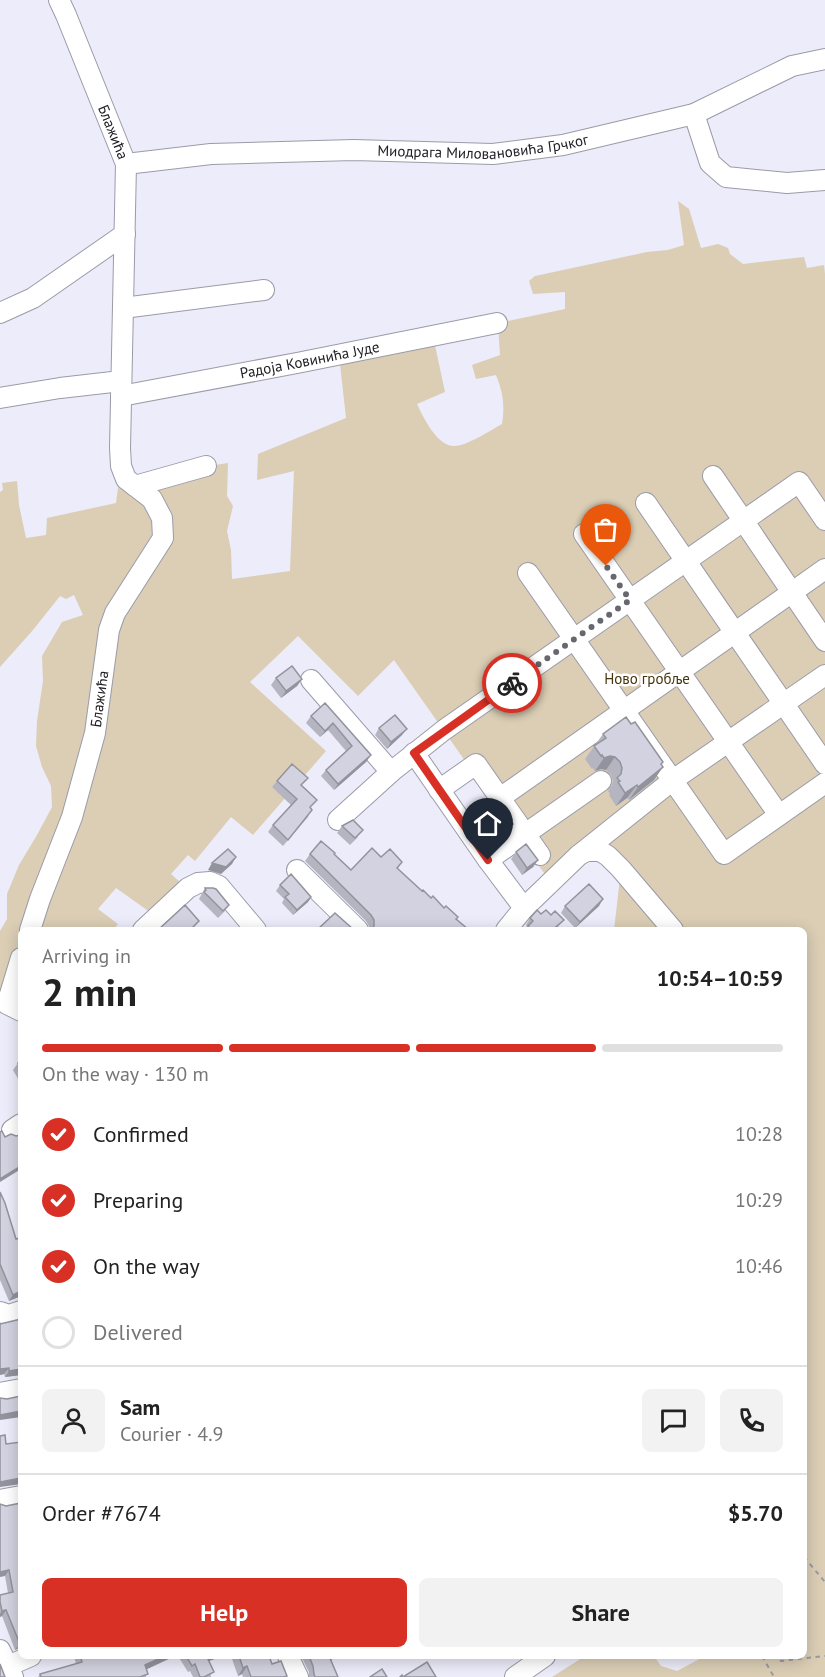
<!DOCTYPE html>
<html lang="en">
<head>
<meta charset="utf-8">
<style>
	body { margin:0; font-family:"PT Sans",sans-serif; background:#f2f2f2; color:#222; height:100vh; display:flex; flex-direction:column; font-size:22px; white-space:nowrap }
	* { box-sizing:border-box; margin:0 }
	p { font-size:20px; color:#767676 }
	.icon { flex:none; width:33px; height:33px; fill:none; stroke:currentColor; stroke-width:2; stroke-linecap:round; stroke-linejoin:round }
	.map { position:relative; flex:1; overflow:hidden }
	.side { position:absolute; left:18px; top:927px; width:789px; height:732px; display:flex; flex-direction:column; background:#fff; border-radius:9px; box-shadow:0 3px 15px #0003 }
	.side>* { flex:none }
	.pin { position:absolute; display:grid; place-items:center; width:51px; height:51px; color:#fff; margin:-62px -26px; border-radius:50% 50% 50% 0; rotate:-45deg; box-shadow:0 0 6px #0007 }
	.pin .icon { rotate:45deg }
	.courier { position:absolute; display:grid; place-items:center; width:60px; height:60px; margin:-30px; border:4px solid #d93025; border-radius:50%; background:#fff; color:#222; box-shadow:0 2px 8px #0007 }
	.overview em { font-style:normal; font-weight:600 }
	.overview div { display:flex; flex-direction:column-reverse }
	.overview { display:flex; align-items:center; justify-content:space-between; height:102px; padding:0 24px }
	h1 { font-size:39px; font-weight:600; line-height:45px }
	.bar { display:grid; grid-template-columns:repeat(4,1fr); gap:9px 6px; align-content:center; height:72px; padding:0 24px }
	.bar i { height:8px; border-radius:4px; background:#e0e0e0 }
	.bar .on { background:#d93025 }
	.bar p { grid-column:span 4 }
	.line { display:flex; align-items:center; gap:15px; padding:0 24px; border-top:2px solid #e0e0e0 }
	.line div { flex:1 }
	.round { display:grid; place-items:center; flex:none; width:63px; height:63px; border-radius:9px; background:#f2f2f2 }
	ol { padding:0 24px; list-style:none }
	li { display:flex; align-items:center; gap:18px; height:66px }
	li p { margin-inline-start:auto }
	li .icon { padding:6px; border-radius:50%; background:#d93025; color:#fff; stroke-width:4 }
	li:last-child { color:#767676 }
	li i { width:33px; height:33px; border:3px solid #e0e0e0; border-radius:50% }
	.button { display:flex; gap:12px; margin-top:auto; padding:12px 24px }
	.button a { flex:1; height:69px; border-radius:9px; background:#d93025; color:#fff; font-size:24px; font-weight:600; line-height:69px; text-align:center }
	.button a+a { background:#f2f2f2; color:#222 }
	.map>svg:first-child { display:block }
	.green { fill:#dbceb5 }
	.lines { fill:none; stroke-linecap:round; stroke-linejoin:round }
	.minor-casing { stroke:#9b9ba8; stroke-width:22 }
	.path { stroke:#9999a4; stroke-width:2; stroke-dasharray:4.5 4.5; stroke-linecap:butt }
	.minor { stroke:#fff; stroke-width:20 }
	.wall { fill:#b5b5c1 }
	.shaded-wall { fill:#93939d }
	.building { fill:#d2d2e0; stroke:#93939d; stroke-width:1.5 }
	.done { stroke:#676770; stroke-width:6; stroke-dasharray:0 10.8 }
	.route { stroke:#d93025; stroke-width:8 }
	.labels { text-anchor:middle; stroke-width:5; stroke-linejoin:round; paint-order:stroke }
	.street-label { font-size:15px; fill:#202026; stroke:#fff }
	.park-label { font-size:15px; fill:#47340b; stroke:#fff }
</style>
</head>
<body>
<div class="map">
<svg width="825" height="1677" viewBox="0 0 825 1677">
	<rect width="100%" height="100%" fill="#ececfa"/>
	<path class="green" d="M678 201 689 209 701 248 718 244 728 248 730 254 743 264 804 257 807 268 824 265 825 274V1677H552L585 1656H654L661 1666 677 1671 705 1656H804V930H614L621 869 600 851 562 872 544 873 394 660 358 696 298 636 250 682 326 751 253 835 231 817 195 861 188 855 171 874 181 883 154 915 116 888 98 909 118 924 113 930H21V979L0 1009V931L7 919V894L19 865 37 835 52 807 51 786 42 767 36 746 37 721 43 681 42 656 62 622 83 615 74 595 66 599 60 596 33 630 0 667V492L3 490 2 483 17 481 19 505 26 538 46 535 47 518 116 503 121 466 126 479 228 463 227 496 233 506 227 531 231 550 232 579 290 571 294 471 257 480 258 454 346 418 339 355 433 336 445 392 417 404C423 417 437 446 454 446 465 447 491 430 502 424 505 406 503 392 496 375L476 379 472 365 500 355 498 323 565 309V292L533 294 529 281 535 276 647 252 668 250 684 245Z"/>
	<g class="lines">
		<defs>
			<g id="minor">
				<path d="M694 114 710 163 726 177 787 183 825 180"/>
				<path id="s1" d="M126 164 211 154 354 150 493 154 563 145 694 114 792 66 825 59"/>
				<path d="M123 308 264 290"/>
				<path d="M0 313 33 298 125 234"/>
				<path id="s2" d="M121 396 297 363 497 323"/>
				<path d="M0 398 60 388 121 381"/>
				<path d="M713 476 825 641"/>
				<path d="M135 486 206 466"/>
				<path d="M646 503 825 764"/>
				<path d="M584 534 779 815"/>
				<path d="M528 573 724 854 825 783"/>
				<path d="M311 680 391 772 444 730 799 482 825 520"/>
				<path d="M414 753 488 860 524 908 506 930"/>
				<path d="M439 790 476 764 540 855"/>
				<path d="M500 798 825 569"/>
				<path d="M338 820 391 772"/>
				<path d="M579 855 673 780 825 675"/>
				<path d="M488 860 601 781"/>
				<path d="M297 870 358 930"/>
				<path d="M524 908 579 855 587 851H600L608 856 621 869 673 930"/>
				<path id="s3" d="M30 930 40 899 72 817 95 733 109 630 115 613 163 538 162 518 152 499 126 479 121 466 120 448 126 164 66 15 59 0"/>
				<path d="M143 930 188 888 198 883 210 882 219 886 256 930"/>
				<path d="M21 958 7 1004 21 1011"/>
				<path d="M12 1130 21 1124"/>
				<path d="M0 1312 9 1315 21 1311"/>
				<path d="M0 1393 21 1389"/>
				<path d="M0 1500 21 1496"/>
				<path d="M0 1650 13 1677"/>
				<path d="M288 1656 298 1677"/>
				<path d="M8 1666 31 1656"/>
				<path d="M515 1677 545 1656"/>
			</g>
		</defs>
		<use href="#minor" class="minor-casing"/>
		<path class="path" d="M804 1557 825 1582
			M762 1656 774 1677
			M772 1656 781 1661 825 1656"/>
		<use href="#minor" class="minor"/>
	</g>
	<path class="wall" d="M276 678 302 679 297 686 281 698 271 685Z
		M325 703 371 755 366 762 334 790 321 776 326 770 346 751 328 730 320 737 306 723 311 716Z
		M631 724 663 762 654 780 629 800 627 798 616 806 609 795 610 794 608 791 612 785 613 781 611 775 606 770 601 769 595 771 593 768 592 769 585 759 603 734Z
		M379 728 402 735 387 749 375 735Z
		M277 781 302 786 310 808 308 817 283 846 268 832 273 825 291 805 272 787Z
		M490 818 513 824 508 831 496 840 485 825Z
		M342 826 358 837 350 845 337 833Z
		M516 852 538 860 533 867 522 875 511 859Z
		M310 854H334L351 870 381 857 398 869 422 891 469 930H370L369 926 366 921 305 861Z
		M280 885 311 897 308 902 293 915 282 903 284 899 276 891Z
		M205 888 229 905 225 911 218 918 199 899Z
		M565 906H599L575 928 561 913Z
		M541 914 559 927 557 929 558 930H525L527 927 526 925 530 918Z
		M21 1061V1084L13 1070 18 1063Z
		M0 1192 16 1239 21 1241V1296L9 1301 0 1280Z
		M0 1324 21 1375 5 1377 4 1374 0 1375Z
		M6 1506 21 1647 15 1650 2 1616 0 1617V1595L8 1593 5 1576Z
		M74 1656H175L146 1669V1677H38L40 1674 76 1664Z
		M178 1656H223L209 1661 211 1677H193L190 1671 188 1672Z
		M231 1656H269L272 1664 286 1677H243L242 1674 238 1676Z
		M301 1656H339L331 1660 338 1677H309V1672Z"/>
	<path class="shaded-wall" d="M302 679 297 686 281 698 286 691Z
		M333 723 328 730 320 737 325 731Z
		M407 729 402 735 387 749 391 742Z
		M371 755 366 762 334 790 338 784Z
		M610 756 615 757 606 770 601 769 595 771 604 758Z
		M663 762 656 773 663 767 654 780 629 800 638 787Z
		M637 785 627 798 616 806 625 793Z
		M513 824 508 831 496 840 500 833Z
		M236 857 232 864 221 874 208 870 212 863Z
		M538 860 533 867 522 875 527 868Z
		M311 897 308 902 293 915 297 910Z
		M603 899 599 906 575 928 580 922Z
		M21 1166V1169L0 1182V1179Z
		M21 1291V1296L9 1301 13 1295Z
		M9 1368 4 1374 0 1375V1369Z
		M21 1369V1375L5 1377 9 1371Z
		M21 1411V1417L0 1420V1415Z
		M21 1478V1484L0 1487V1482Z
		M9 1570 5 1576 0 1577V1572Z
		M6 1610 2 1616 0 1617V1614L2 1611Z
		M21 1643V1647L15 1650 20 1644Z
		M165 1656H175L141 1672 145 1665Z
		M210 1656H223L203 1663 207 1657Z
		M329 1656H339L325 1662Z
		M247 1666 242 1674 238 1676 243 1668Z"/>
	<path class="building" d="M292 666 302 679 286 691 276 678Z
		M325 703 371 755 338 784 326 770 352 746 333 723 325 731 311 716Z
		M395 715 407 729 391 742 379 728Z
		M626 717 631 724 635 722 663 762 661 764 663 767 638 787 637 785 625 793 618 782 620 781 617 778 621 774 622 768 620 762 615 757 610 756 604 758 602 755 601 756 594 746 606 738 603 734Z
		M292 764 308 778 301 785 317 800 310 807 312 810 288 840 273 825 297 799 277 781Z
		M502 809 513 824 500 833 490 818Z
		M353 820 363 830 355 838 342 826Z
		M321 841 335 853 334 854 351 870 372 848 381 857 390 849 402 862 397 868 422 891 423 890 431 898 433 896 444 908 446 906 458 917 456 919 469 930H377L376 929 372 930 374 926V920L371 915 310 854Z
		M526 844 538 860 527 868 516 852Z
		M228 849 236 857 226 867 212 863Z
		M291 874 311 897 297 910 285 897 289 894 280 885Z
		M589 884 603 899 580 922 565 906Z
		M205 888H213L216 889 229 905 223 911 204 892 206 890Z
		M185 905 199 921 190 930H158Z
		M537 910 541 914 546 910 551 915 555 911 564 920 556 927 558 930H531L528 926 533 921 530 918Z
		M335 913 354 930H317Z
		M21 1061V1069L18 1063Z
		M2 1131 5 1137 11 1134 16 1136 21 1135V1166L0 1179V1132Z
		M0 1192 5 1203 16 1239 20 1238 21 1241V1291L13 1295 0 1264Z
		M21 1319V1369L9 1371V1368L0 1369V1324Z
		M21 1396V1411L0 1415V1398L7 1399Z
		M5 1435 6 1444 21 1442V1478L0 1482V1436Z
		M21 1503V1643L20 1644 6 1610 2 1611 0 1602V1595L13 1592 9 1570 0 1572V1504L6 1506Z
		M80 1656H165L145 1665 148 1674 140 1677H41L40 1674 82 1662Z
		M186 1656H210L207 1657 214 1672 204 1677H200L195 1664 192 1666Z
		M239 1656H269L272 1664 281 1661 287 1676 284 1677H251L247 1666 243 1668Z
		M309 1656H329L338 1677H315L314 1674 313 1666Z
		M427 1662 436 1677H400L402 1675 403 1677Z
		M0 1664 5 1677H0Z
		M382 1669 387 1677H370Z"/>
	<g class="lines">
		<path class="done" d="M512 683 630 600 606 566"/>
		<path class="route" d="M488 860 414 753 512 683"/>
	</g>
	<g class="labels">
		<g class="street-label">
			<text transform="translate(113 132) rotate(68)" y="5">Блажића</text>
			<text dy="5" stroke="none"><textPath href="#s1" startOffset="358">Миодрага Миловановића Грчког</textPath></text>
			<text dy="5" stroke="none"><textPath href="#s2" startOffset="192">Радоја Ковинића Јуде</textPath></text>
			<text dy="5" stroke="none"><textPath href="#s3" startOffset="242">Блажића</textPath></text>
		</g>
		<g class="park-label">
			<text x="647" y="684">Ново гробље</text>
		</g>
	</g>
</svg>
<div class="pin" style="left:606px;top:566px;background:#ea580c"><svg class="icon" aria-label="bag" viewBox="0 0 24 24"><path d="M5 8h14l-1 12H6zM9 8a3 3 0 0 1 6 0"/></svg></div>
<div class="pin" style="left:488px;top:860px;background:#1f2937"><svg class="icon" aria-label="home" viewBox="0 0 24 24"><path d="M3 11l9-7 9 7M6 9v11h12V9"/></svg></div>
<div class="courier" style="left:512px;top:683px"><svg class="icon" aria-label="bike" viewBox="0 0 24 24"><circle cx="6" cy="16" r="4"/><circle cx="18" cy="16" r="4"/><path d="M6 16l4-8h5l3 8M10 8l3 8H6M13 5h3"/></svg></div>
<section class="side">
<div class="overview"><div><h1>2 min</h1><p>Arriving in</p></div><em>10:54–10:59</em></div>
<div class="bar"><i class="on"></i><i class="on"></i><i class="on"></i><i></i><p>On the way · 130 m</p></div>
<ol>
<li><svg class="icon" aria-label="check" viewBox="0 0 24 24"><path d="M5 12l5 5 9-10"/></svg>Confirmed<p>10:28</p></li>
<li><svg class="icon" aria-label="check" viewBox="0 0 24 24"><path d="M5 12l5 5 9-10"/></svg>Preparing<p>10:29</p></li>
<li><svg class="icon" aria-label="check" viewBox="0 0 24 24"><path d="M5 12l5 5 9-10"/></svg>On the way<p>10:46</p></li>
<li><i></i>Delivered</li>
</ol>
<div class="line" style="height:108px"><a class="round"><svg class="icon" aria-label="person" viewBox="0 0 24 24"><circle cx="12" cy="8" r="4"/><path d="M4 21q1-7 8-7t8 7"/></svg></a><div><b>Sam</b><p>Courier · 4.9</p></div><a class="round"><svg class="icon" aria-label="chat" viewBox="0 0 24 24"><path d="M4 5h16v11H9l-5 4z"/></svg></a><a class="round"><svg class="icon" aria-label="phone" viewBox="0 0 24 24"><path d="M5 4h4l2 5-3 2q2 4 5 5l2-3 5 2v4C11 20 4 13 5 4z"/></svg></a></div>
<div class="line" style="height:78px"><div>Order #7674</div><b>$5.70</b></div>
<div class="button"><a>Help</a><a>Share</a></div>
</section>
</div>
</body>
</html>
